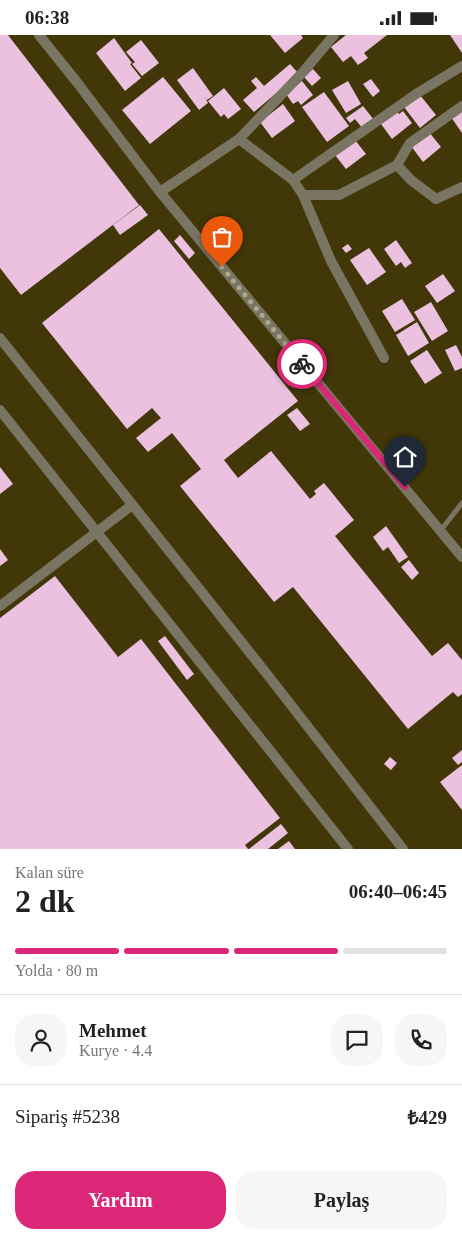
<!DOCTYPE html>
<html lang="tr">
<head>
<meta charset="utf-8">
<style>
	body { margin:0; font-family:"Times New Roman",serif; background:#f6f6f6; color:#222; height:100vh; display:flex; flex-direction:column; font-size:19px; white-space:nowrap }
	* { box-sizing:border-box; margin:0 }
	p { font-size:16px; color:#767676 }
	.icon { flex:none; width:28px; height:28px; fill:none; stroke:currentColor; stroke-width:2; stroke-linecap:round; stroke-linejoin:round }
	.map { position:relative; height:814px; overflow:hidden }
	.panel { display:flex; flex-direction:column; background:#fff; flex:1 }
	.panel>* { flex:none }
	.pin { position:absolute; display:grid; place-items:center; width:42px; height:42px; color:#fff; margin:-51px -21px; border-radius:50% 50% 50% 0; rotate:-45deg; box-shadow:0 0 5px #0007 }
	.pin .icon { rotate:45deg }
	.courier { position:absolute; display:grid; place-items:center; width:50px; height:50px; margin:-25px; border:4px solid #db2777; border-radius:50%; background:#fff; color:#222; box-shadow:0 1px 6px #0007 }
	.summary em { font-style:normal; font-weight:800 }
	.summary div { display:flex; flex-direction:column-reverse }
	.summary { display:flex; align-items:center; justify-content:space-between; height:85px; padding:0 15px }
	h1 { font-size:32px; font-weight:800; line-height:38px }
	.bar { display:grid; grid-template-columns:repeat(4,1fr); gap:8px 5px; align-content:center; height:60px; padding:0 15px }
	.bar i { height:6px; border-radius:4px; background:#e0e0e0 }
	.bar .selected { background:#db2777 }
	.bar p { grid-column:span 4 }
	.line { display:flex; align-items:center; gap:12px; padding:0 15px; border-top:1px solid #e0e0e0 }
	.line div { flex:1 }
	.round { display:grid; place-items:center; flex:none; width:52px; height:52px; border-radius:20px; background:#f6f6f6 }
	.action { display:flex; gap:10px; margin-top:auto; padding:10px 15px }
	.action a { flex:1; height:58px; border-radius:20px; background:#db2777; color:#fff; font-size:20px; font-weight:800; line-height:58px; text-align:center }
	.action a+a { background:#f6f6f6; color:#222 }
	.status { display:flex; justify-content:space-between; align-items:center; height:35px; padding:0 25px; background:#fff; direction:ltr }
	.status svg { height:14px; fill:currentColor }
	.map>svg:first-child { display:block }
	.building { fill:#ebc1df }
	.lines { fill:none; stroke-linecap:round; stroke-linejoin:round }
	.service { stroke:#7a7563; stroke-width:5 }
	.minor { stroke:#7a7563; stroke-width:10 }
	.tertiary { stroke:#7a7563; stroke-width:10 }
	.done { stroke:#b0a889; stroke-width:5; stroke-dasharray:0 9 }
	.route { stroke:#db2777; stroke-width:6 }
</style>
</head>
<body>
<div class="status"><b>06:38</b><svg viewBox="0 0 49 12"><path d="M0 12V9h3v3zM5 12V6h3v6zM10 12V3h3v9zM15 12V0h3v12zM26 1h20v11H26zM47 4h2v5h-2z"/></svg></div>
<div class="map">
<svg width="462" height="814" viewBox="0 0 462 814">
	<rect width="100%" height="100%" fill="#413709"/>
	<path class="building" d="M0 0H8L139 170 21 260 0 233Z
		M270 0H301L303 3 285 18Z
		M346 0H387L364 18 368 23 358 30 351 21 343 27 331 12Z
		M450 0H462V18Z
		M114 3 132 28 130 29 141 43 125 56 96 18Z
		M141 5 159 28 142 41 132 29 135 27 126 17Z
		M290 29 299 39 254 77 243 65 257 53 251 46 256 42 264 51Z
		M193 33 213 61 207 65 205 62 208 68 199 75 177 45Z
		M313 34 321 43 312 51 304 42Z
		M163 42 191 76 150 109 122 75Z
		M371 44 380 56 373 62 363 49Z
		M302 46 313 60 301 70 298 66 293 69 286 59Z
		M348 46 361 69 346 78 332 55Z
		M224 53 241 74 228 84 224 79 221 82 208 66Z
		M324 57 349 91 327 107 302 72Z
		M420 60 436 80 420 93 404 72Z
		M283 69 295 86 272 103 260 87Z
		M363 71 374 85 363 94 355 84 350 88 346 83Z
		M462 75V98L451 82Z
		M397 76 399 79 403 76 412 88 392 104 381 89Z
		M429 97 441 112 423 127 411 111Z
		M355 105 366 119 346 134 335 120Z
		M140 170 148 180 120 200 113 190Z
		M159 194 298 366 224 425 238 443 271 416 310 464 316 459 314 456 324 448 354 485 335 501 432 621 448 608 462 625V659L458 662 453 657 408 694 293 552 274 567 180 451 201 434 172 398 148 417 136 403 161 383 152 373 127 394 42 288Z
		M180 200 195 218 189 224 174 206Z
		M396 205 412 228 405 233 401 227 396 231 384 214Z
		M348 209 352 214 346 218 342 213Z
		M369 213 386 237 367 250 350 225Z
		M443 239 455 256 437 268 425 251Z
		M402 264 415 285 395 297 382 276Z
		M431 267 448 296 432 306 414 277Z
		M417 287 429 308 408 321 396 300Z
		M456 310 462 322V333L455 336 445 315Z
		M427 315 442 338 425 349 410 326Z
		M297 373 310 389 300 396 287 380Z
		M0 432 13 449 0 459Z
		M386 491 408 522 399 528 388 512 383 516 373 502Z
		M0 514 8 525 0 531Z
		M409 525 419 538 412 545 401 532Z
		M55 541 118 622 141 604 280 783 245 810 248 814H0V583Z
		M165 601 194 639 187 645 158 606Z
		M462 715V727L458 730 452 723Z
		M390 722 397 728 391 735 384 729Z
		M462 730V775L440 747Z
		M281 789 288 798 268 814H249Z
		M289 806 295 814H278Z"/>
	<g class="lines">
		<path class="service" d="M441 495 462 468"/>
		<path class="minor" d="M39 0 76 46 160 157 239 104 304 36 334 0
			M239 104 293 145 303 160 331 226 384 323
			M397 130 410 108 462 71
			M293 145 416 59 462 31
			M160 157 462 522
			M303 160H339L397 130 411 145 436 164 462 152
			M0 571 132 470"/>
		<path class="tertiary" d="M0 303 270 643 403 814
			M0 375 348 814"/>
	</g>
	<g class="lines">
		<path class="done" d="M222 232 302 329"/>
		<path class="route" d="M302 329 405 452"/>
	</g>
</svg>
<div class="pin" style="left:222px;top:232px;background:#ea580c"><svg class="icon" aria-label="bag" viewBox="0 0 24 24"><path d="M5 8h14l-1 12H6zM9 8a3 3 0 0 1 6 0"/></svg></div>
<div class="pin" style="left:405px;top:452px;background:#1f2937"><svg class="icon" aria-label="home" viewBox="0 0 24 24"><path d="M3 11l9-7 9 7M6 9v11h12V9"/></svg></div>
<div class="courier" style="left:302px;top:329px"><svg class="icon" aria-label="bike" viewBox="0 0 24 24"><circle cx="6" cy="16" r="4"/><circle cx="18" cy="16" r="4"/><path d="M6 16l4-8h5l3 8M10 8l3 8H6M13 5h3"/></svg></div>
</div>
<section class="panel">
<div class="summary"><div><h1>2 dk</h1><p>Kalan süre</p></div><em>06:40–06:45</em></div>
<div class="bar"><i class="selected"></i><i class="selected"></i><i class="selected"></i><i></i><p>Yolda · 80 m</p></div>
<div class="line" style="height:90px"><a class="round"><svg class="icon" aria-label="person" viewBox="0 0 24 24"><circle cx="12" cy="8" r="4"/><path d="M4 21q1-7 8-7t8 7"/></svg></a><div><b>Mehmet</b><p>Kurye · 4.4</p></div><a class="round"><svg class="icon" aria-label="chat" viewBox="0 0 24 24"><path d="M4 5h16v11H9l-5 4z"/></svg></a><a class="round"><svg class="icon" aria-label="phone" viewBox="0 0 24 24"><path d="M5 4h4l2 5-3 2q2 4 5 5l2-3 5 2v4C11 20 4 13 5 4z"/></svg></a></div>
<div class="line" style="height:65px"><div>Sipariş #5238</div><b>₺429</b></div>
<div class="action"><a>Yardım</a><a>Paylaş</a></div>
</section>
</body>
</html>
